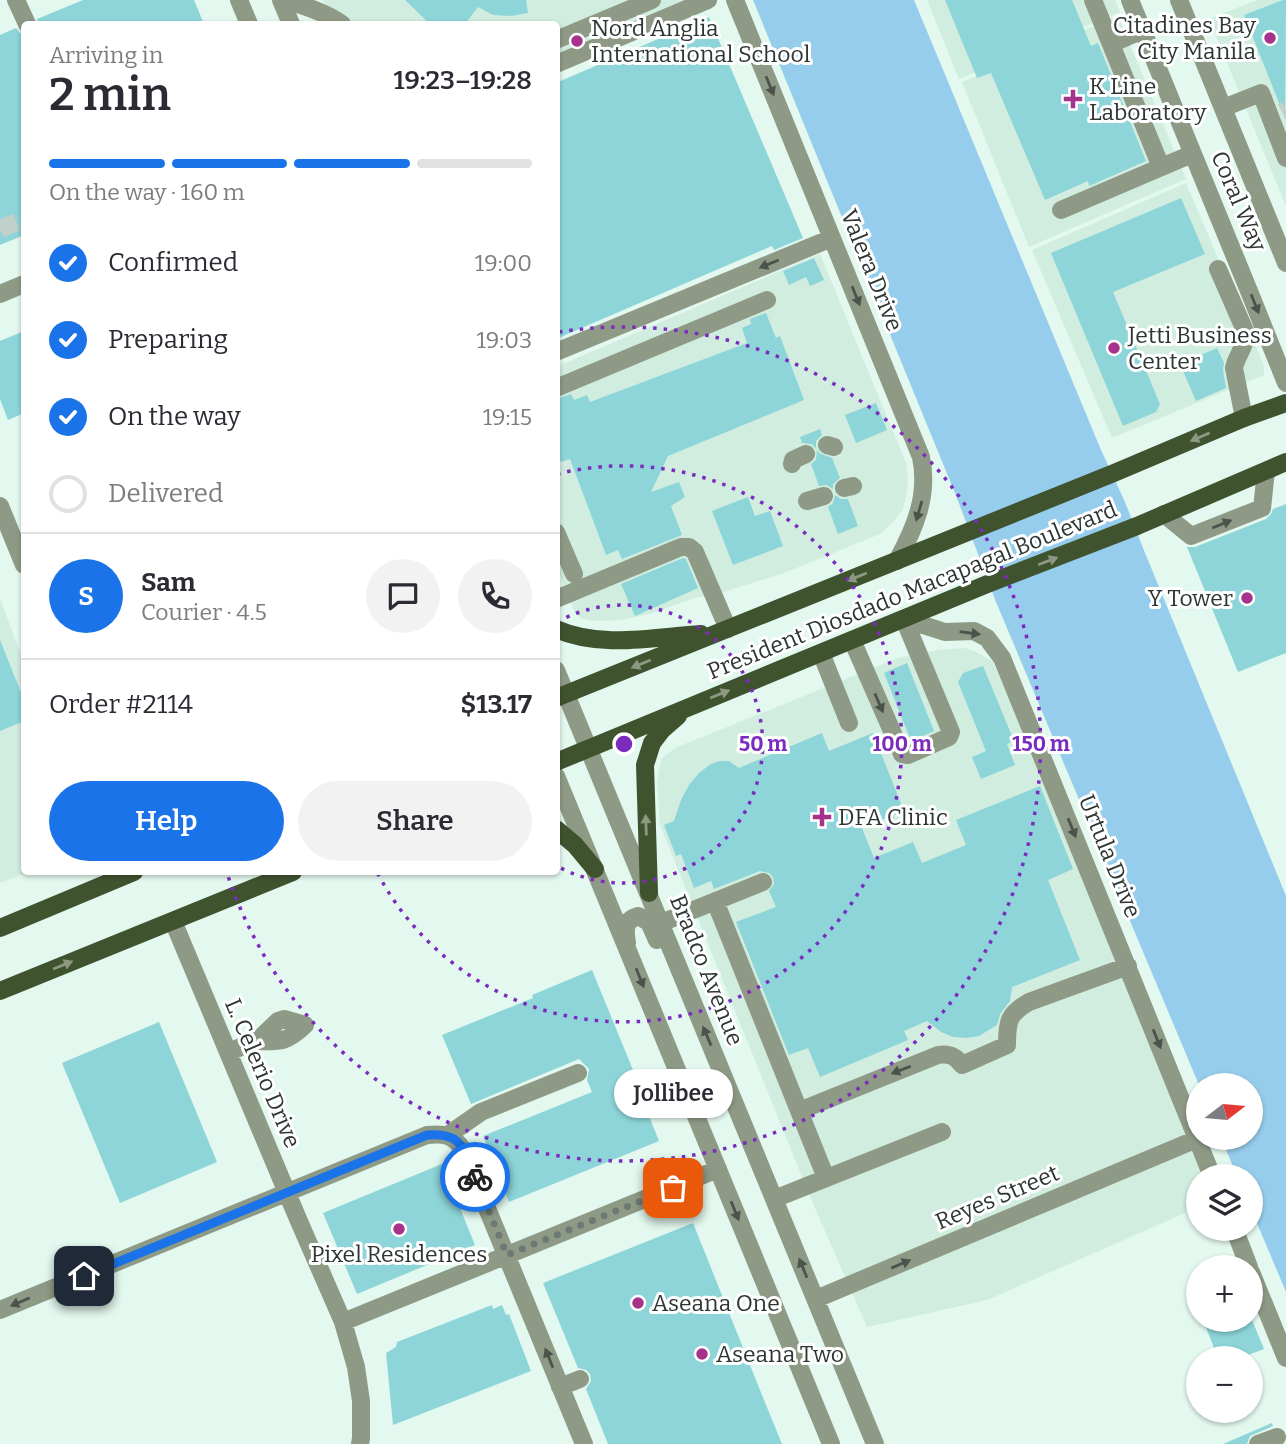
<!DOCTYPE html>
<html lang="en">
<head>
<meta charset="utf-8">
<style>
	body { margin:0; font-family:Bitter,serif; background:#f2f2f3; color:#2b2b33; height:100vh; display:flex; flex-direction:column; font-size:26px; white-space:nowrap }
	* { box-sizing:border-box; margin:0 }
	p { font-size:23px; color:#7c7c81 }
	.icon { flex:none; width:38px; height:38px; fill:none; stroke:currentColor; stroke-width:2; stroke-linecap:round; stroke-linejoin:round }
	.map { position:relative; flex:1; overflow:hidden }
	.sheet { position:absolute; left:21px; top:21px; width:539px; height:854px; display:flex; flex-direction:column; background:#fff; border-radius:7px; box-shadow:0 2px 5px #0004 }
	.sheet>* { flex:none }
	.needle { width:46px; rotate:74deg }
	.fabs { position:absolute; left:1186px; top:1073px; display:grid; gap:14px }
	.fabs a { display:grid; place-items:center; width:77px; height:77px; border-radius:50%; background:#fff; box-shadow:0 2px 5px #0004; font-size:35px }
	.pin { position:absolute; display:grid; place-items:center; width:60px; height:60px; color:#fff; margin:-30px; border-radius:14px; box-shadow:0 4px 10px #0006 }
	.courier { position:absolute; display:grid; place-items:center; width:70px; height:70px; margin:-35px; border:5px solid #1a73e8; border-radius:50%; background:#fff; color:#222; box-shadow:0 2px 9px #0007 }
	.bubble { position:absolute; height:49px; border-radius:24px; background:#fff; box-shadow:0 2px 5px #0004; font-size:23px; font-weight:600; line-height:49px; text-align:center }
	.overview em { font-style:normal; font-weight:600 }
	.overview div { display:flex; flex-direction:column-reverse }
	.overview { display:flex; align-items:center; justify-content:space-between; height:119px; padding:0 28px }
	h1 { font-size:46px; font-weight:600; line-height:52px }
	.bar { display:grid; grid-template-columns:repeat(4,1fr); gap:10px 7px; align-content:center; height:84px; padding:0 28px }
	.bar i { height:9px; border-radius:5px; background:#e1e1e2 }
	.bar .active { background:#1a73e8 }
	.bar p { grid-column:span 4 }
	.line { display:flex; align-items:center; gap:18px; padding:0 28px; border-top:2px solid #e1e1e2 }
	.line div { flex:1 }
	.round { display:grid; place-items:center; flex:none; width:74px; height:74px; border-radius:37px; background:#f2f2f3 }
	ol { padding:0 28px; list-style:none }
	li { display:flex; align-items:center; gap:21px; height:77px }
	li p { margin-inline-start:auto }
	li .icon { padding:7px; border-radius:50%; background:#1a73e8; color:#fff; stroke-width:4 }
	li:last-child { color:#7c7c81 }
	li i { width:38px; height:38px; border:4px solid #e1e1e2; border-radius:50% }
	.primary-button { display:flex; gap:14px; margin-top:auto; padding:14px 28px }
	.primary-button a { flex:1; height:80px; border-radius:42px; background:#1a73e8; color:#fff; font-size:28px; font-weight:600; line-height:80px; text-align:center }
	.primary-button a+a { background:#f2f2f3; color:#2b2b33 }
	.map>svg:first-child { display:block }
	.built { fill:#d0eddf }
	.water { fill:#97cdec }
	.building { fill:#8dd5d9 }
	.lines { fill:none; stroke-linecap:round; stroke-linejoin:round }
	.minor-tunnel { stroke:#bfd1c9; stroke-width:18; stroke-dasharray:18 9; stroke-linecap:butt }
	.minor { stroke:#8f9a86; stroke-width:18 }
	.major { stroke:#40532f; stroke-width:18 }
	.oneway { fill:#4b544c }
	.oneway2 { fill:#8c9882 }
	.done { stroke:#6d7a74; stroke-width:7; stroke-dasharray:0 12.6 }
	.route { stroke:#1a73e8; stroke-width:9 }
	.ring { fill:none; stroke:#7b2cbf; stroke-width:3.5; stroke-dasharray:3.5 7 }
	.poi-dot { fill:#a6328b; stroke:#fff; stroke-width:2.5 }
	.labels { text-anchor:middle; stroke-width:6; stroke-linejoin:round; paint-order:stroke }
	.poi-label { font-size:23px; fill:#2e3633; stroke:#fff; text-anchor:start }
	.street-label { font-size:23px; fill:#2e3633; stroke:#fff }
	.centre { fill:#7b2cbf; stroke:#fff; stroke-width:3.5 }
	.ring-label { font-size:21px; text-anchor:middle; font-weight:bold; fill:#7b2cbf; stroke:#fff; stroke-width:6; stroke-linejoin:round; paint-order:stroke }
</style>
</head>
<body>
<div class="map">
<svg width="1286" height="1444" viewBox="0 0 1286 1444">
	<rect width="100%" height="100%" fill="#e3f8ee"/>
	<path class="built" d="M323 0H697L557 58 556 24H333Z
		M927 0H1115L1120 12 959 79Z
		M1257 0H1286V206L1209 19Z
		M1118 16 1186 179 1029 247 962 82Z
		M1186 183 1264 366V375L1112 438 1032 250Z
		M820 254 906 463 908 480 907 492 903 509 895 520 880 534 784 573 720 593 694 598 653 613 622 620 592 621 583 619 575 613 557 567 556 367Z
		M0 599 24 662V872H29L0 883Z
		M965 648 977 652 993 662 1034 757 1202 1176H1199V1207L987 1300 867 1327 811 1199 660 825 657 782 660 765 662 758 675 748 898 658 937 650Z"/>
	<path class="water" d="M753 0H914L1101 450 1125 502 1143 548 1286 896V1292L1251 1209V1176H1237L1221 1138H1251V1085H1199L996 602 957 498Z"/>
	<path class="building" d="M83 0H194L204 24H38L37 19Z
		M405 0H526L528 13 511 16 493 15 478 7 465 24H430Z
		M945 0H1072L1091 46 1098 43 1146 161 1089 186 1088 181 1045 200 991 73 977 78Z
		M1283 0H1286L1285 118 1244 15Z
		M709 17 803 238 774 250 772 246 556 339V83Z
		M16 28 20 33 24 35V235L0 245V35Z
		M1181 198 1205 254 1113 292 1160 404 1156 412 1123 426 1051 253Z
		M814 258 824 280 810 286 806 277 789 285 783 271Z
		M766 313 776 338 780 336 804 400 668 456 651 492 679 482 685 497 671 506 682 535 622 559 618 550 606 555 570 459 561 462 556 451V399L571 394 574 400 587 395 590 402 747 343 742 328 751 324 750 319Z
		M24 331V413L8 420 0 399V341Z
		M1217 348 1224 363 1223 370 1226 388 1196 401 1180 364Z
		M876 403 887 430 856 443 845 415Z
		M820 429 822 435 816 441V448L819 453 832 458 840 478 833 484V489L827 485 819 486 811 464 816 460 817 450 812 444 802 443 800 437Z
		M835 495 841 499H848L858 526 838 534 828 507 833 503Z
		M748 497 755 516 770 511 783 546 733 565 712 511Z
		M1286 504V653L1238 672 1187 547H1195L1266 519 1271 514 1273 509Z
		M683 558 686 559 698 588 635 616 621 584Z
		M0 640 24 700V721L0 731Z
		M907 663 934 731 911 741 884 673Z
		M983 666 1014 741 1007 744 1015 765 981 779 972 757 986 751 958 682 963 673Z
		M822 733 829 751 873 733 904 811 862 828 874 858 913 842 922 863 966 845 956 820 1040 786 1073 869 1048 880 1080 960 1012 987 1010 1001 1000 1014 997 1025 979 1036 967 1038 953 1037 941 1032 927 1021 904 1031 908 1040 820 1077 808 1048 789 1055 736 922 776 907 769 891 774 884 773 877 769 873 760 871 714 889 711 881 694 888 681 854 676 856 664 825 674 821 681 800 689 785 699 773 711 764 720 761H729L739 768Z
		M592 970 633 1070 631 1071 659 1141 509 1202 483 1136 592 1092 587 1080 589 1069 579 1059 471 1104 442 1035 533 998 532 995Z
		M159 1022 217 1162 120 1203 62 1063Z
		M442 1164 475 1245 357 1294 323 1213Z
		M693 1223 764 1400 782 1444H608L586 1389 591 1381 590 1374 586 1370 578 1368 543 1283Z
		M492 1305 493 1309 502 1305 506 1315 509 1314 531 1371 393 1425 386 1353 396 1347 397 1342Z
		M1203 1320H1252L1264 1349 1240 1358H1218Z
		M1272 1423 1273 1426 1250 1436 1247 1444H1223Z"/>
	<g class="lines">
		<path class="minor-tunnel" d="M1282 112 1286 110
			M0 229 24 219"/>
		<path class="minor" d="M16 0 27 24
			M239 0 249 24
			M281 0 291 24
			M287 0C306 7 325 12 342 24
			M735 0 921 457C929 495 915 528 897 561
			M1093 0 1161 167
			M1130 0C1182 128 1235 255 1286 383
			M1179 0 1286 263
			M556 40 652 0
			M1111 44 1142 30
			M556 64 708 0
			M1223 108 1261 93 1286 158
			M1061 210 1192 154
			M1218 269 1246 333C1246 347 1236 356 1234 368L1244 418
			M0 294 24 284
			M556 352 832 238
			M556 388 767 300
			M827 445 834 447
			M792 464 793 460 806 454
			M844 488 853 486
			M807 501 824 496
			M0 506 24 565
			M1164 514 1191 536 1262 508 1266 471
			M556 532 574 574
			M556 599 681 547H689L695 552 728 629
			M904 619 945 632 974 631 987 638 1002 658 1212 1176
			M852 640 902 754 908 755 949 737 951 732 904 619
			M821 653 849 723
			M556 670 875 1444
			M556 776 831 1444
			M715 901 826 1178
			M173 921 298 1219 343 1322 356 1367 361 1401V1438L360 1444
			M661 923 763 882
			M627 943C625 931 624 920 638 916L649 922 657 940
			M228 1052 257 1041 278 1021 284 1019 305 1025C288 1042 280 1042 257 1041
			M799 1111 938 1055C949 1053 956 1056 962 1065L1007 1045C1007 1022 1008 1014 1029 1002L1128 966
			M448 1135 481 1112 578 1073
			M774 1199 942 1132
			M1234 1228 1249 1267
			M1251 1272 1286 1358
			M816 1299 1197 1139
			M0 1310 427 1135C444 1133 454 1135 463 1150L584 1444
			M343 1322 718 1169
			M560 1387 580 1379
			M1258 1444 1277 1437"/>
		<path class="major" d="M556 629C601 649 654 637 701 634
			M556 698 1114 473 1244 418 1286 403
			M556 762 985 585 1137 526 1286 462
			M556 829 575 845 595 869
			M649 893 645 765 652 743 662 730 678 716
			M0 928 134 872
			M0 991 293 872"/>
	</g>
	<defs><path id="oneway-solid" d="M-6-.8H1V-3.2L6.5 0L1 3.2V.8H-6Z" transform="scale(1.75)"/></defs>
	<g class="oneway">
		<use href="#oneway-solid" transform="translate(770 86) rotate(68)"/>
		<use href="#oneway-solid" transform="translate(769 264) rotate(158)"/>
		<use href="#oneway-solid" transform="translate(856 296) rotate(68)"/>
		<use href="#oneway-solid" transform="translate(1255 304) rotate(68)"/>
		<use href="#oneway-solid" transform="translate(919 511) rotate(106)"/>
		<use href="#oneway-solid" transform="translate(1222 524) rotate(-22)"/>
		<use href="#oneway-solid" transform="translate(970 633) rotate(8)"/>
		<use href="#oneway-solid" transform="translate(879 703) rotate(66)"/>
		<use href="#oneway-solid" transform="translate(1072 828) rotate(68)"/>
		<use href="#oneway-solid" transform="translate(640 978) rotate(68)"/>
		<use href="#oneway-solid" transform="translate(707 1036) rotate(-113)"/>
		<use href="#oneway-solid" transform="translate(1157 1039) rotate(68)"/>
		<use href="#oneway-solid" transform="translate(901 1070) rotate(159)"/>
		<use href="#oneway-solid" transform="translate(735 1211) rotate(68)"/>
		<use href="#oneway-solid" transform="translate(901 1264) rotate(-23)"/>
		<use href="#oneway-solid" transform="translate(803 1268) rotate(-112)"/>
		<use href="#oneway-solid" transform="translate(20 1302) rotate(157)"/>
		<use href="#oneway-solid" transform="translate(549 1358) rotate(-112)"/>
	</g>
	<g class="oneway2">
		<use href="#oneway-solid" transform="translate(1200 437) rotate(157)"/>
		<use href="#oneway-solid" transform="translate(1048 561) rotate(-21)"/>
		<use href="#oneway-solid" transform="translate(857 577) rotate(158)"/>
		<use href="#oneway-solid" transform="translate(641 664) rotate(158)"/>
		<use href="#oneway-solid" transform="translate(720 694) rotate(-22)"/>
		<use href="#oneway-solid" transform="translate(646 825) rotate(-92)"/>
		<use href="#oneway-solid" transform="translate(63 965) rotate(-22)"/>
	</g>
	<g class="lines">
		<path class="done" d="M475 1177 507 1255 673 1188"/>
		<path class="route" d="M84 1276 427 1135C463 1132 463 1149 475 1177"/>
	</g>
	<g class="ring">
		<path d="M557 622A139 139 0 1 1 557 866"/>
		<path d="M557 474A278 278 0 1 1 377 872"/>
		<path d="M559 332A417 417 0 1 1 227 873"/>
	</g>
	<g class="poi-dot">
		<circle cx="1270" cy="38" r="7"/>
		<circle cx="577" cy="41" r="7"/>
		<path d="M1069.5 88.5h7v7h7v7h-7v7h-7v-7h-7v-7h7z"/>
		<circle cx="1114" cy="348" r="7"/>
		<circle cx="1247" cy="598" r="7"/>
		<path d="M818.5 806.5h7v7h7v7h-7v7h-7v-7h-7v-7h7z"/>
		<circle cx="399" cy="1229" r="7"/>
		<circle cx="638" cy="1303" r="7"/>
		<circle cx="702" cy="1354" r="7"/>
	</g>
	<g class="labels">
		<g class="poi-label">
			<text x="1256" y="33" text-anchor="end">Citadines Bay<tspan x="1256" dy="26">City Manila</tspan></text>
			<text x="591" y="36">Nord Anglia<tspan x="591" dy="26">International School</tspan></text>
			<text x="1089" y="94">K Line<tspan x="1089" dy="26">Laboratory</tspan></text>
			<text x="1128" y="343">Jetti Business<tspan x="1128" dy="26">Center</tspan></text>
			<text x="1233" y="606" text-anchor="end">Y Tower</text>
			<text x="838" y="825">DFA Clinic</text>
			<text x="399" y="1262" text-anchor="middle">Pixel Residences</text>
			<text x="652" y="1311">Aseana One</text>
			<text x="716" y="1362">Aseana Two</text>
		</g>
		<g class="street-label">
			<text transform="translate(1239 201) rotate(67)" y="8">Coral Way</text>
			<text transform="translate(872 270) rotate(68)" y="8">Valera Drive</text>
			<text transform="translate(912 590) rotate(-22)" y="8">President Diosdado Macapagal Boulevard</text>
			<text transform="translate(1110 856) rotate(68)" y="8">Urtula Drive</text>
			<text transform="translate(707 970) rotate(68)" y="8">Bradco Avenue</text>
			<text transform="translate(263 1073) rotate(67)" y="8">L. Celerio Drive</text>
			<text transform="translate(997 1197) rotate(-23)" y="8">Reyes Street</text>
		</g>
	</g>
	<circle cx="624" cy="744" r="10" class="centre"/>
	<g class="ring-label">
		<text x="763" y="751">50 m</text>
		<text x="902" y="751">100 m</text>
		<text x="1041" y="751">150 m</text>
	</g>
</svg>
<div class="fabs">
<a><svg class="needle" viewBox="-14 -14 28 28"><path d="M0-13l5 13h-10z" fill="#e53935"/><path d="M0 13l5-13h-10z" fill="#7c7c81"/></svg></a>
<a><svg class="icon" aria-label="layers" viewBox="0 0 24 24"><path d="M12 4l9 5-9 5-9-5zM3 14l9 5 9-5"/></svg></a>
<a>+</a>
<a>−</a>
</div>
<div class="pin" style="left:673px;top:1188px;background:#ea580c"><svg class="icon" aria-label="bag" viewBox="0 0 24 24"><path d="M5 8h14l-1 12H6zM9 8a3 3 0 0 1 6 0"/></svg></div>
<div class="pin" style="left:84px;top:1276px;background:#1f2937"><svg class="icon" aria-label="home" viewBox="0 0 24 24"><path d="M3 11l9-7 9 7M6 9v11h12V9"/></svg></div>
<div class="courier" style="left:475px;top:1177px"><svg class="icon" aria-label="bike" viewBox="0 0 24 24"><circle cx="6" cy="16" r="4"/><circle cx="18" cy="16" r="4"/><path d="M6 16l4-8h5l3 8M10 8l3 8H6M13 5h3"/></svg></div>
<div class="bubble" style="left:614px;top:1069px;width:119px">Jollibee</div>
<section class="sheet">
<div class="overview"><div><h1>2 min</h1><p>Arriving in</p></div><em>19:23–19:28</em></div>
<div class="bar"><i class="active"></i><i class="active"></i><i class="active"></i><i></i><p>On the way · 160 m</p></div>
<ol>
<li><svg class="icon" aria-label="check" viewBox="0 0 24 24"><path d="M5 12l5 5 9-10"/></svg>Confirmed<p>19:00</p></li>
<li><svg class="icon" aria-label="check" viewBox="0 0 24 24"><path d="M5 12l5 5 9-10"/></svg>Preparing<p>19:03</p></li>
<li><svg class="icon" aria-label="check" viewBox="0 0 24 24"><path d="M5 12l5 5 9-10"/></svg>On the way<p>19:15</p></li>
<li><i></i>Delivered</li>
</ol>
<div class="line" style="height:126px"><b class="round" style="background:#1a73e8;color:#fff">S</b><div><b>Sam</b><p>Courier · 4.5</p></div><a class="round"><svg class="icon" aria-label="chat" viewBox="0 0 24 24"><path d="M4 5h16v11H9l-5 4z"/></svg></a><a class="round"><svg class="icon" aria-label="phone" viewBox="0 0 24 24"><path d="M5 4h4l2 5-3 2q2 4 5 5l2-3 5 2v4C11 20 4 13 5 4z"/></svg></a></div>
<div class="line" style="height:91px"><div>Order #2114</div><b>$13.17</b></div>
<div class="primary-button"><a>Help</a><a>Share</a></div>
</section>
</div>
</body>
</html>
